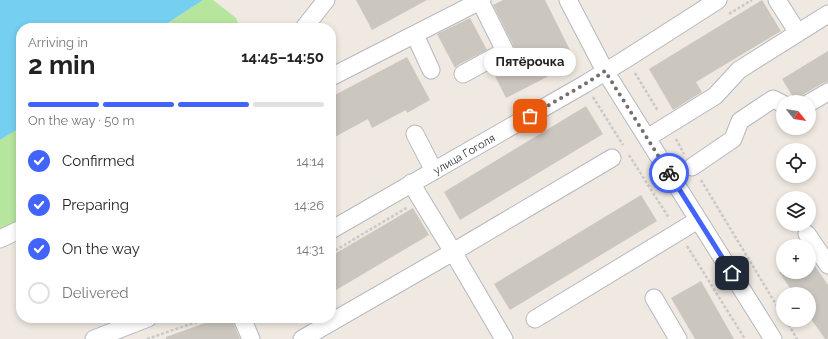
<!DOCTYPE html>
<html lang="en">
<head>
<meta charset="utf-8">
<style>
	body { margin:0; font-family:Raleway,sans-serif; background:#f6f6f6; color:#222; height:100vh; display:flex; flex-direction:column; font-size:15px; white-space:nowrap }
	* { box-sizing:border-box; margin:0 }
	p { font-size:13px; color:#767676 }
	.icon { flex:none; width:22px; height:22px; fill:none; stroke:currentColor; stroke-width:2; stroke-linecap:round; stroke-linejoin:round }
	.map { position:relative; flex:1; overflow:hidden }
	.drawer { position:absolute; left:16px; top:23px; width:320px; height:300px; display:flex; flex-direction:column; background:#fff; border-radius:16px; box-shadow:0 2px 6px #0003 }
	.drawer>* { flex:none }
	.needle { width:26px; rotate:120deg }
	.fabs { position:absolute; left:776px; top:95px; display:grid; gap:8px }
	.fabs a { display:grid; place-items:center; width:40px; height:40px; border-radius:50%; background:#fff; box-shadow:0 2px 6px #0003; font-size:20px }
	.pin { position:absolute; display:grid; place-items:center; width:34px; height:34px; color:#fff; margin:-17px; border-radius:8px; box-shadow:0 2px 6px #0006 }
	.courier { position:absolute; display:grid; place-items:center; width:40px; height:40px; margin:-20px; border:3px solid #4264fb; border-radius:50%; background:#fff; color:#222; box-shadow:0 1px 5px #0007 }
	.bubble { position:absolute; height:28px; border-radius:14px; background:#fff; box-shadow:0 2px 6px #0003; font-size:13px; font-weight:700; line-height:28px; text-align:center }
	.head em { font-style:normal; font-weight:700 }
	.head div { display:flex; flex-direction:column-reverse }
	.head { display:flex; align-items:center; justify-content:space-between; height:68px; padding:0 12px }
	h1 { font-size:26px; font-weight:700; line-height:30px }
	.bar { display:grid; grid-template-columns:repeat(4,1fr); gap:6px 4px; align-content:center; height:48px; padding:0 12px }
	.bar i { height:5px; border-radius:3px; background:#e0e0e0 }
	.bar .current { background:#4264fb }
	.bar p { grid-column:span 4 }
	ol { padding:0 12px; list-style:none }
	li { display:flex; align-items:center; gap:12px; height:44px }
	li p { margin-inline-start:auto }
	li .icon { padding:4px; border-radius:50%; background:#4264fb; color:#fff; stroke-width:4 }
	li:last-child { color:#767676 }
	li i { width:22px; height:22px; border:2px solid #e0e0e0; border-radius:50% }
	.map>svg:first-child { display:block }
	.green { fill:#b6e59e }
	.water { fill:#75cff0 }
	.building { fill:#cbc7bf }
	.lines { fill:none; stroke-linecap:round; stroke-linejoin:round }
	.minor-casing { stroke:#b4b7c1; stroke-width:19 }
	.path { stroke:#c9c9c9; stroke-width:2.5; stroke-dasharray:3 2; stroke-linecap:butt }
	.minor { stroke:#fff; stroke-width:17 }
	.done { stroke:#726f6d; stroke-width:4; stroke-dasharray:0 7.2 }
	.route { stroke:#4264fb; stroke-width:5 }
	.labels { text-anchor:middle; stroke-width:3; stroke-linejoin:round; paint-order:stroke }
	.street-label { font-size:11px; fill:#2e2e2e; stroke:#fff }
</style>
</head>
<body>
<div class="map">
<svg width="828" height="339" viewBox="0 0 828 339">
	<rect width="100%" height="100%" fill="#efe9e1"/>
	<path class="green" d="M203 0H213L236 18 240 28H160Z
		M21 127V220L0 230V140Z"/>
	<path class="water" d="M0 0H203L160 28H21V127L0 140Z"/>
	<path class="building" d="M356 0H427L372 30Z
		M503 0H545L576 62 506 98 492 70 510 60 514 54 517 53 493 5Z
		M762 0 781 31 696 82 702 92 673 110 649 69Z
		M470 18 487 50 458 65 455 68 437 34Z
		M828 51V82L823 83 804 94 801 98 799 101 796 102 782 79Z
		M407 57 430 100 407 113 406 110 372 128 368 119 331 139V97Z
		M586 106 603 134 460 220 444 192Z
		M641 195 657 221 510 310 494 284Z
		M413 208 429 235 331 293V256Z
		M809 257 828 285V339H825L809 316V294H794L779 272H809Z
		M701 281 734 339H695L671 298Z
		M219 318H232L233 322 240 339H166V337Z"/>
	<g class="lines">
		<defs>
			<path id="minor" d="M568 0 605 71 773 339
				M777 0 798 33
				M304 28 326 0
				M415 35 431 70
				M463 74 505 51 480 1
				M331 77 482 0
				M809 103 828 92
				M415 134 434 171
				M647 138 715 96 739 70 828 14
				M692 167 733 139 740 121 773 99 783 104
				M411 183 453 252 612 158
				M331 230 585 84 626 59 718 0
				M807 234 828 265
				M0 239 21 229
				M654 298 678 339
				M242 318 251 339
				M535 319 698 220
				M94 339 148 318
				M302 339 453 252 504 339"/>
		</defs>
		<use href="#minor" class="minor-casing"/>
		<path class="path" d="M729 14 752 0
			M635 73 658 111
			M593 97 623 145
			M676 139 684 154
			M629 155 669 218
			M701 180 783 316
			M687 246 745 339
			M331 253 408 207
			M786 320 797 339
			M147 339 208 318"/>
		<use href="#minor" class="minor"/>
	</g>
	<g class="lines">
		<path class="done" d="M530 116 585 84 605 71 669 173"/>
		<path class="route" d="M669 173 732 273"/>
	</g>
	<g class="labels">
		<g class="street-label">
			<text transform="translate(464 154) rotate(-30)" y="4">улица Гоголя</text>
		</g>
	</g>
</svg>
<div class="fabs">
<a><svg class="needle" viewBox="-14 -14 28 28"><path d="M0-13l5 13h-10z" fill="#e53935"/><path d="M0 13l5-13h-10z" fill="#767676"/></svg></a>
<a><svg class="icon" aria-label="locate" viewBox="0 0 24 24"><circle cx="12" cy="12" r="6"/><path d="M12 2v4M12 18v4M2 12h4M18 12h4"/></svg></a>
<a><svg class="icon" aria-label="layers" viewBox="0 0 24 24"><path d="M12 4l9 5-9 5-9-5zM3 14l9 5 9-5"/></svg></a>
<a>+</a>
<a>−</a>
</div>
<div class="pin" style="left:530px;top:116px;background:#ea580c"><svg class="icon" aria-label="bag" viewBox="0 0 24 24"><path d="M5 8h14l-1 12H6zM9 8a3 3 0 0 1 6 0"/></svg></div>
<div class="pin" style="left:732px;top:273px;background:#1f2937"><svg class="icon" aria-label="home" viewBox="0 0 24 24"><path d="M3 11l9-7 9 7M6 9v11h12V9"/></svg></div>
<div class="courier" style="left:669px;top:173px"><svg class="icon" aria-label="bike" viewBox="0 0 24 24"><circle cx="6" cy="16" r="4"/><circle cx="18" cy="16" r="4"/><path d="M6 16l4-8h5l3 8M10 8l3 8H6M13 5h3"/></svg></div>
<div class="bubble" style="left:484px;top:48px;width:92px">Пятёрочка</div>
<section class="drawer">
<div class="head"><div><h1>2 min</h1><p>Arriving in</p></div><em>14:45–14:50</em></div>
<div class="bar"><i class="current"></i><i class="current"></i><i class="current"></i><i></i><p>On the way · 50 m</p></div>
<ol>
<li><svg class="icon" aria-label="check" viewBox="0 0 24 24"><path d="M5 12l5 5 9-10"/></svg>Confirmed<p>14:14</p></li>
<li><svg class="icon" aria-label="check" viewBox="0 0 24 24"><path d="M5 12l5 5 9-10"/></svg>Preparing<p>14:26</p></li>
<li><svg class="icon" aria-label="check" viewBox="0 0 24 24"><path d="M5 12l5 5 9-10"/></svg>On the way<p>14:31</p></li>
<li><i></i>Delivered</li>
</ol>
</section>
</div>
</body>
</html>
